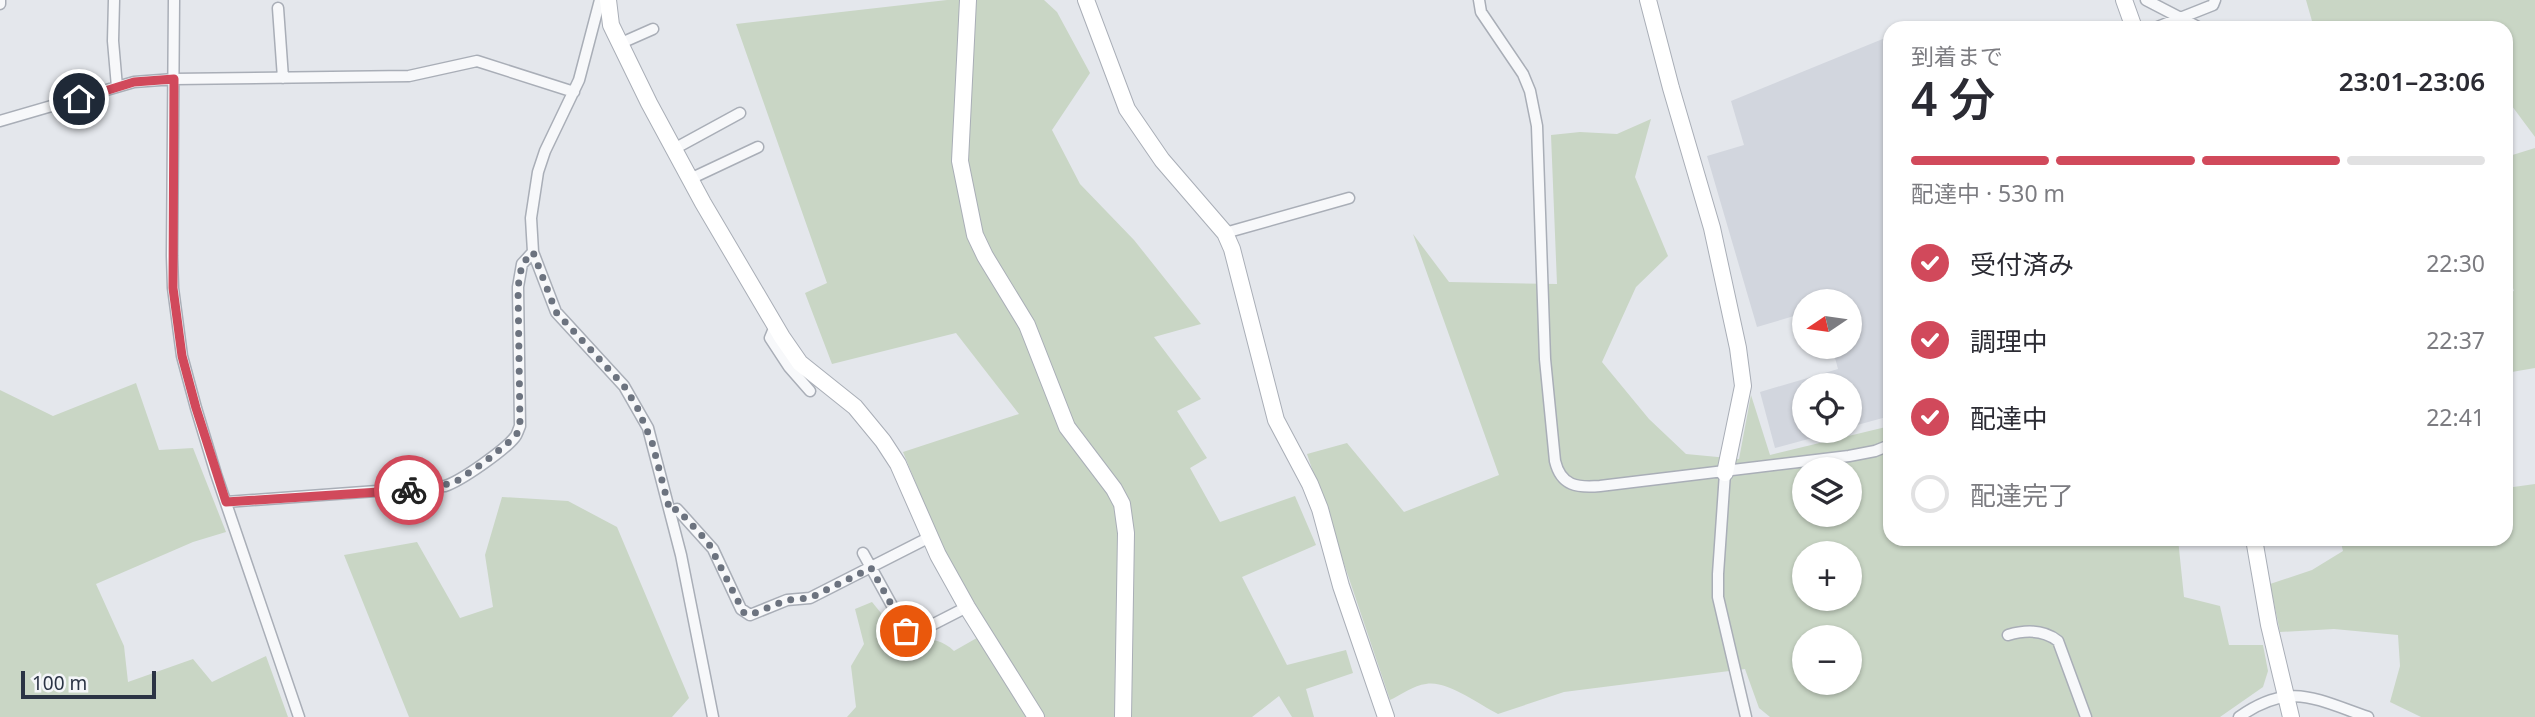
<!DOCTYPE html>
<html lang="ja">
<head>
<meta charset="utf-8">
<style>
	body { margin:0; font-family:"Noto Sans","Noto Sans JP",sans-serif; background:#f7f7f7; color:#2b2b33; height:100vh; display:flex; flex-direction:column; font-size:26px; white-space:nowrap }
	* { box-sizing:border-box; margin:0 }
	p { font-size:23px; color:#7c7c81 }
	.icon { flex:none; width:38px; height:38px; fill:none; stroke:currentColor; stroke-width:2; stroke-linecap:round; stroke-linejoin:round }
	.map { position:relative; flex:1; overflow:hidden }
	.drawer { position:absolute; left:1883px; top:21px; width:630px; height:525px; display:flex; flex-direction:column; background:#fff; border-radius:21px; box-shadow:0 2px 5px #0004 }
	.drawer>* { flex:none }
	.needle { width:46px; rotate:257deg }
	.fabs { position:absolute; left:1792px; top:289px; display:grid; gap:14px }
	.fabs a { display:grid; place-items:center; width:70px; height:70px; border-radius:50%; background:#fff; box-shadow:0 2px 5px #0004; font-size:35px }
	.scale { position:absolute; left:21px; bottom:18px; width:135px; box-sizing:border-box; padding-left:7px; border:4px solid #2b3445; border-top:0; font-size:19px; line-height:24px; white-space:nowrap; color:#2b3445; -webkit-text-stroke:5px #f4f6f9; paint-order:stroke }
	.pin { position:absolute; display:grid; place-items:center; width:60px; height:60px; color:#fff; margin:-30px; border:4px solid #fff; border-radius:50%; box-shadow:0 2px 7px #0007 }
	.courier { position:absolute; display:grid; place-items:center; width:70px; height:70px; margin:-35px; border:5px solid #d1495b; border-radius:50%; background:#fff; color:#222; box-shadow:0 2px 9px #0007 }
	.overview em { font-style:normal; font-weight:600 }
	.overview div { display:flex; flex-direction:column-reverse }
	.overview { display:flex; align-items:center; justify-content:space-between; height:119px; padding:0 28px }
	h1 { font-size:46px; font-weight:600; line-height:52px }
	.bar { display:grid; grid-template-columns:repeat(4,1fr); gap:10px 7px; align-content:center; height:84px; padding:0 28px }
	.bar i { height:9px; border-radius:5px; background:#e1e1e2 }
	.bar .active { background:#d1495b }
	.bar p { grid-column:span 4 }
	ol { padding:0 28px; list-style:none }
	li { display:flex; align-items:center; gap:21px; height:77px }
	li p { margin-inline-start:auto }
	li .icon { padding:7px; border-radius:50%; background:#d1495b; color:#fff; stroke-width:4 }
	li:last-child { color:#7c7c81 }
	li i { width:38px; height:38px; border:4px solid #e1e1e2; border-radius:50% }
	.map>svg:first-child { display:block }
	.built { fill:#d2d6de }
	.green { fill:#c9d6c5; fill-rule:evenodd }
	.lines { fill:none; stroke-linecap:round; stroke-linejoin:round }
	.street-casing { stroke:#a9aeb7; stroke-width:13 }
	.secondary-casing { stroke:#a9aeb7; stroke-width:18 }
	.street { stroke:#f7f8fa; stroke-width:10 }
	.secondary { stroke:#fff; stroke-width:16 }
	.done { stroke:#6c737f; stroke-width:7; stroke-dasharray:0 12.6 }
	.route { stroke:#d1495b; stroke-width:9 }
</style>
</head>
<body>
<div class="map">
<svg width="2535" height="717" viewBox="0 0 2535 717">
	<rect width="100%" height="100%" fill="#e4e7ec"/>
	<path class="built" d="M1890 36V416L1850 427V385H1804V430L1838 431 1775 448 1760 392 1838 369 1832 347 1850 346V301H1804V313L1757 327 1707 156 1744 145 1731 101Z"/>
	<path class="green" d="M947 0H1044L1057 12 1090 73 1052 130 1080 184 1134 240 1201 324 1154 337 1201 399 1177 411 1207 458 1190 468 1220 522 1295 496 1316 545 1242 577 1287 665 1346 650 1353 673 1306 689 1314 717H1292L1279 696 1252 717H847L856 707 851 666 864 644 855 609 872 602 903 640C923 638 939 637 954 651L989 631 951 569 903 452 1019 414 956 333 832 364 805 293 827 283 736 24Z
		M2306 0H2535V137L2506 98V28H2314Z
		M1651 119 1635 177 1668 256 1636 287 1602 362 1649 419 1686 454 1739 459 1751 395 1770 455 1890 426V539H2178L2184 597 2220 606 2229 645H2263L2268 671 2263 687 2220 717H1770L1759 708 1745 669 1564 692 1498 714C1478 704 1447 680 1426 684 1414 685 1401 695 1390 700L1307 454 1347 443 1404 512 1499 475 1413 234 1449 282 1557 284 1551 135 1580 132 1617 134ZM1804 469H1850V514H1804ZM1804 553H1850V598H1804ZM1804 637H1850V682H1804Z
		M2535 148V368L2506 373V293L2514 291 2506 268V157Z
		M136 383 159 450 193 448 226 532 193 542 96 584 124 646 128 682 193 659 212 682 266 656 288 717H0V390L53 416Z
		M2535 484V717H2421L2390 702 2400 666 2398 635 2334 629 2280 632 2270 584 2312 570 2343 551 2340 539H2506V488Z
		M502 497 568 501 617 527 689 698 672 717H409L344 555 417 542 460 618 493 607 485 555Z"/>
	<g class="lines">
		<defs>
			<path id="street" d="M114 0 113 41 117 87
				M174 0 172 256 173 288 182 356 196 408 216 474 299 717
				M600 0 579 80 545 151 538 172 531 218 533 252 556 312 624 386 648 428 681 555 713 717
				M1479 0 1481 12 1523 74 1530 91 1537 126 1545 359 1555 461C1561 486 1577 488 1600 486L1849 456 1875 451 1890 445
				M2146 0 2200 28
				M0 4V0
				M278 8 283 78
				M2155 28 2213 5 2215 0
				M619 44 653 29
				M0 121 134 82 174 79 409 76 477 61 574 92
				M674 149 740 113
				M690 179 758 147
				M1225 233 1349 198
				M775 326 770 338 789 367 810 391
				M1725 473 1718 574V597L1746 717
				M226 502 445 486C461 481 505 450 515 437 517 435 519 428 520 426L518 287 522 264 533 252
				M670 511 677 509 713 549 741 609 750 615 787 600 810 598 930 537
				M863 553 906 631 922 630 967 607
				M2008 635C2025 630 2043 629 2058 641L2086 717
				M2239 717C2290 681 2315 699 2368 717"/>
			<path id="secondary" d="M608 0 611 25 649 103 703 203 782 337 800 363 855 407 883 441 898 464 938 555 967 607 1036 717
				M968 0 960 161 975 235 985 256 1027 325 1067 427 1114 489 1122 504 1126 533 1123 717
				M1086 0 1127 109 1162 160 1225 233 1232 249 1276 420 1310 484 1320 509 1341 586 1386 717
				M1648 0 1671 88 1712 228 1738 348 1743 386 1725 473
				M2124 0 2134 28
				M2254 539 2269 625 2291 717"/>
		</defs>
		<use href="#street" class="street-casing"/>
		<use href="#secondary" class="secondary-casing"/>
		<use href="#street" class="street"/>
		<use href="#secondary" class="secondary"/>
	</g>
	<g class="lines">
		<path class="done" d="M409 490 454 483 486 461 516 436 520 426 518 287 522 264 533 252 556 312 624 386 637 407 652 442 670 511 677 509 708 542 744 613 750 615 787 600 810 598 871 568 906 631"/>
		<path class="route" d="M79 99 134 82 174 79 173 288 182 356 196 408 226 502 409 490"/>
	</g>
</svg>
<div class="fabs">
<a><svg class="needle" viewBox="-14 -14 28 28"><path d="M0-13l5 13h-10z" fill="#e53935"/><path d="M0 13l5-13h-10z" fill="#7c7c81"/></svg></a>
<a><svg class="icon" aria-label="locate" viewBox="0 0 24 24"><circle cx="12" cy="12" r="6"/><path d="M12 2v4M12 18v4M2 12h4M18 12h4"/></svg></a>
<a><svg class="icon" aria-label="layers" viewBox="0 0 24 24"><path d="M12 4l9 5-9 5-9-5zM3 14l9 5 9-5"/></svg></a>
<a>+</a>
<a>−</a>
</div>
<div class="scale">100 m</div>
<div class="pin" style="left:906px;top:631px;background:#ea580c"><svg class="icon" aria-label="bag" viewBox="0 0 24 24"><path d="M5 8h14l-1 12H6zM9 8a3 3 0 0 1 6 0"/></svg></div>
<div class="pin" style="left:79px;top:99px;background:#1f2937"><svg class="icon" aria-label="home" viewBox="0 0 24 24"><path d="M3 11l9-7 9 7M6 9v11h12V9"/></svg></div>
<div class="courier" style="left:409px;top:490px"><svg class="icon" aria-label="bike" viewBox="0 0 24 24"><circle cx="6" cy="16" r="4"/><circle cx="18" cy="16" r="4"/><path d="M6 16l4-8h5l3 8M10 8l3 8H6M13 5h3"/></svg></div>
<section class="drawer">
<div class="overview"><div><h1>4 分</h1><p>到着まで</p></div><em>23:01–23:06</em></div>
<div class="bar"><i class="active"></i><i class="active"></i><i class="active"></i><i></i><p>配達中 · 530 m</p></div>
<ol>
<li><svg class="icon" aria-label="check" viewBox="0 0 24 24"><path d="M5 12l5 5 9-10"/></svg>受付済み<p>22:30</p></li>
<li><svg class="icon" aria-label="check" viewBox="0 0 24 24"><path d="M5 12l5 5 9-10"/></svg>調理中<p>22:37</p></li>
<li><svg class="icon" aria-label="check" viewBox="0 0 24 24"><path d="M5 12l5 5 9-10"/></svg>配達中<p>22:41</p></li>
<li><i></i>配達完了</li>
</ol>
</section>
</div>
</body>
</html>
